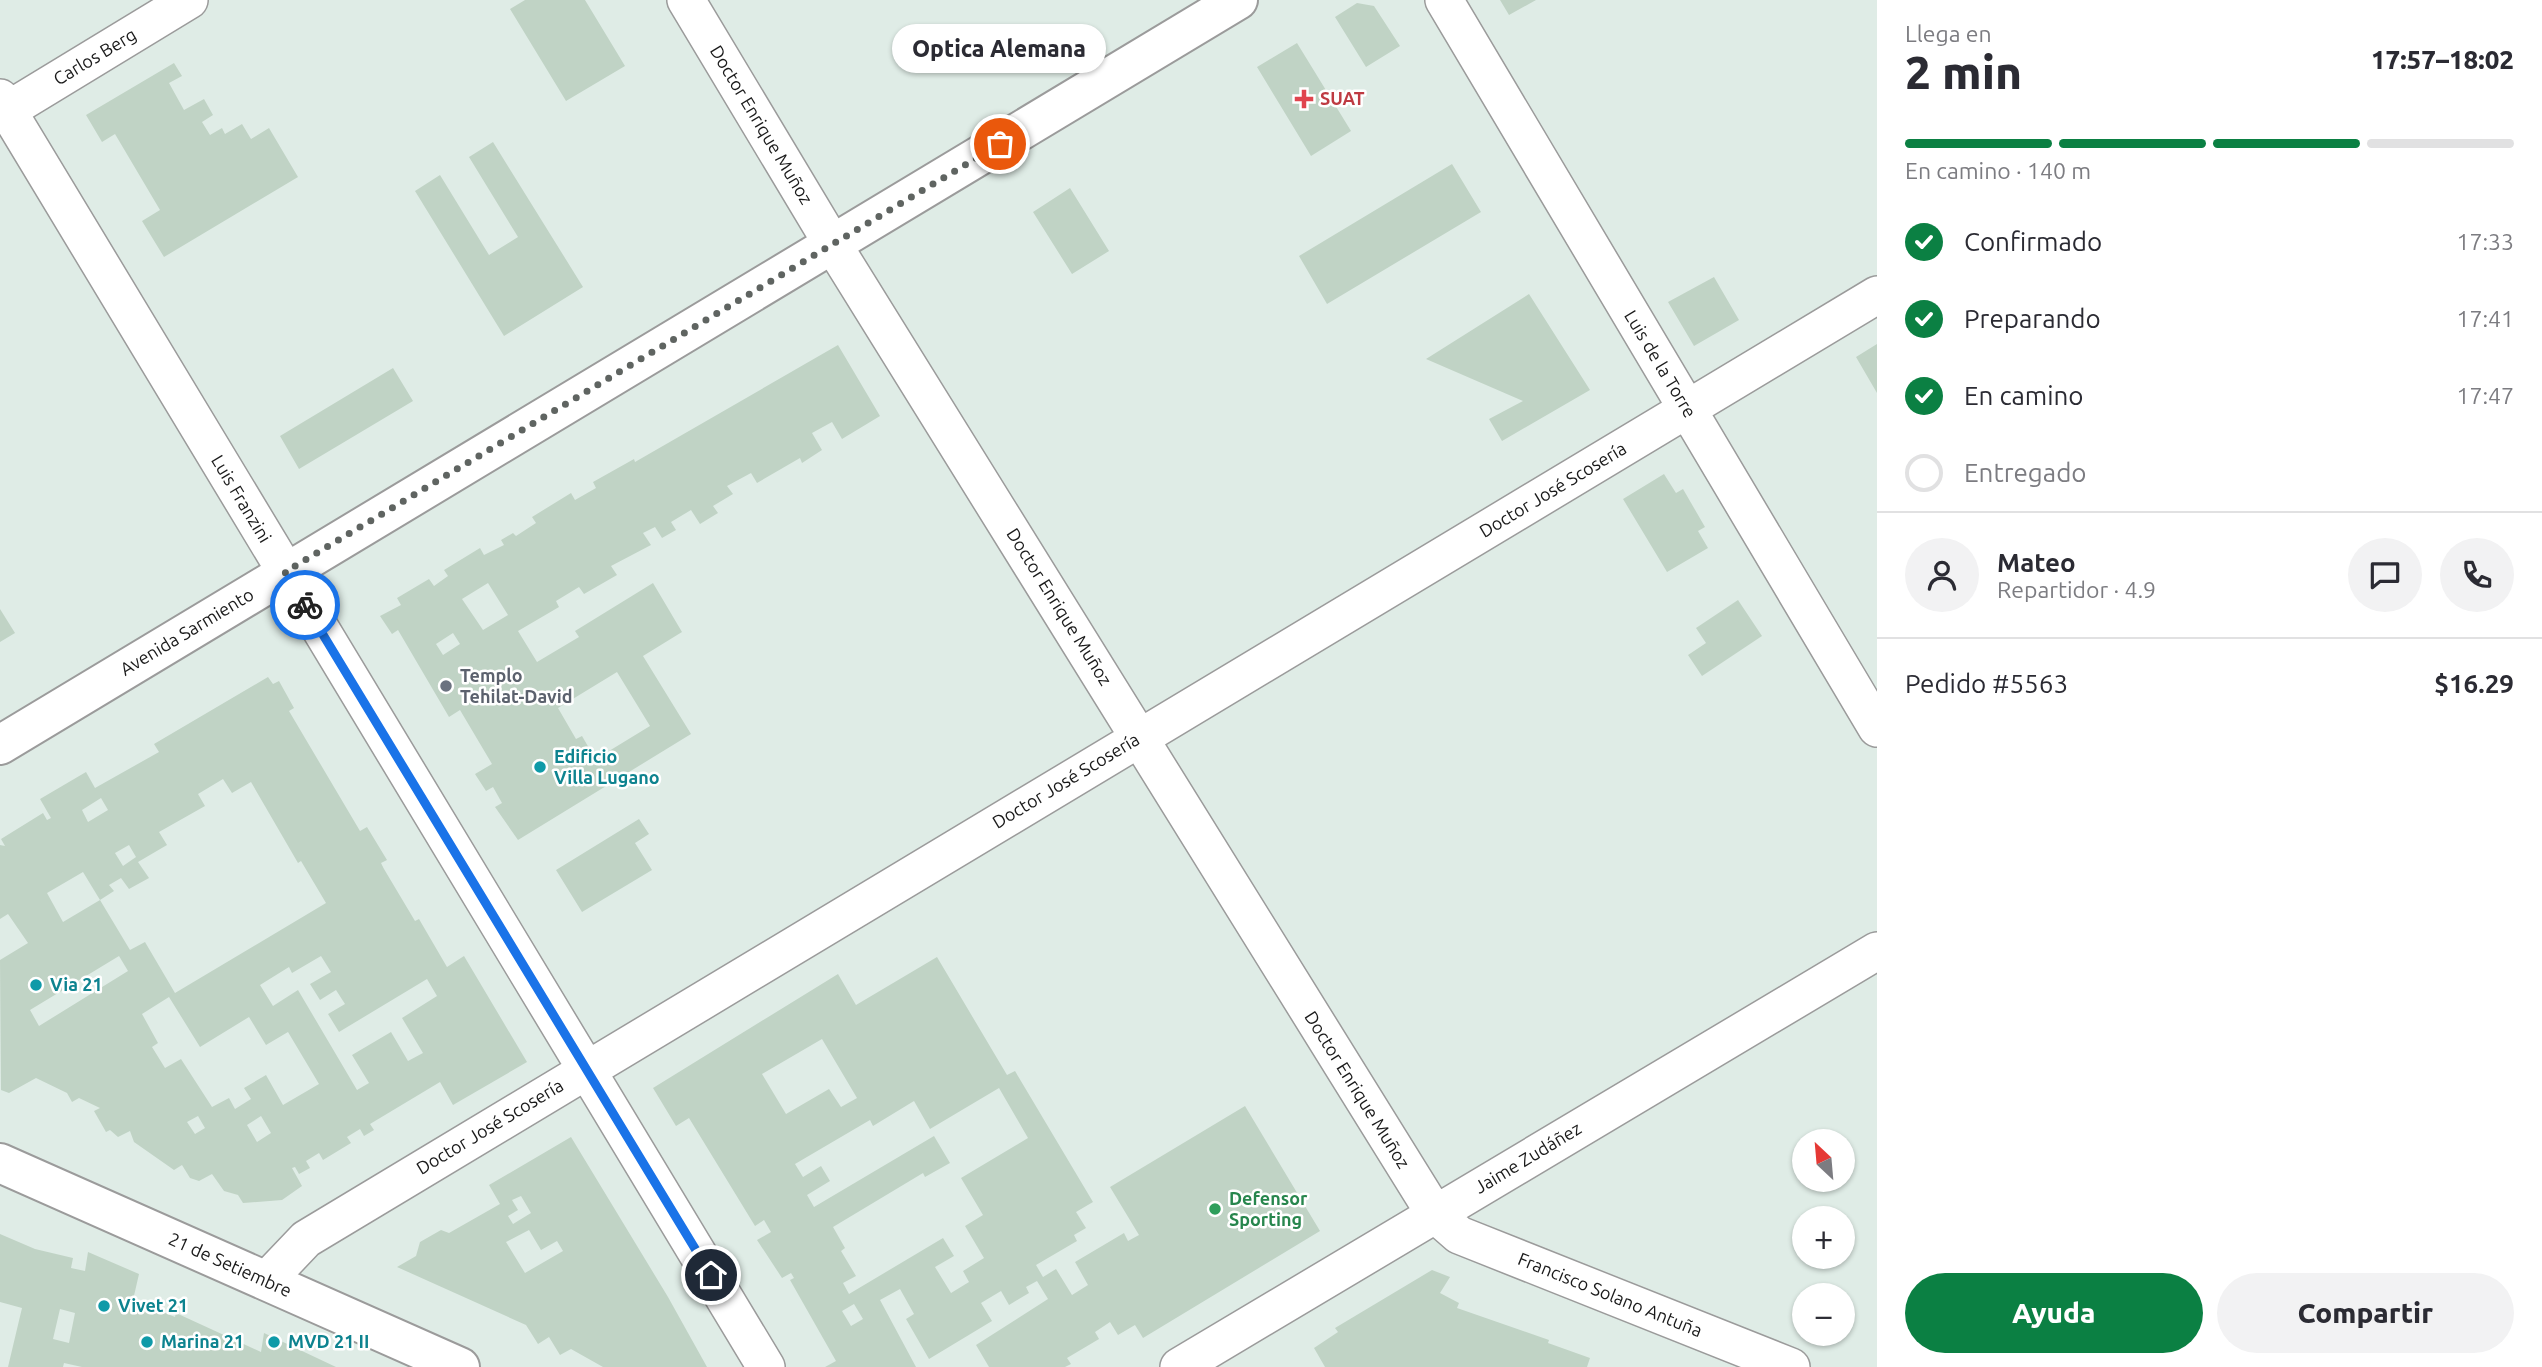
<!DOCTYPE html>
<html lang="es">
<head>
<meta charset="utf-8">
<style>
	body { margin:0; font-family:Ubuntu,sans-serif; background:#f2f2f3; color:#2b2b33; height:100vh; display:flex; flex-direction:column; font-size:26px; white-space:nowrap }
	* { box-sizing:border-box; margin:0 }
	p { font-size:23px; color:#7c7c81 }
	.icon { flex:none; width:38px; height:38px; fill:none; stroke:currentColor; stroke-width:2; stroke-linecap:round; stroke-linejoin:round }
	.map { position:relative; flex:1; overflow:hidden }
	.sheet { display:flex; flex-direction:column; background:#fff; width:665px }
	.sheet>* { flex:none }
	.needle { width:46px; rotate:334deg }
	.tools { position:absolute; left:1792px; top:1129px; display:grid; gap:14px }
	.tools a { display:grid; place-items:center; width:63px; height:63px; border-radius:50%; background:#fff; box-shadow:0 2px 5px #0004; font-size:35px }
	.pin { position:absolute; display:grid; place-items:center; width:60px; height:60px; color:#fff; margin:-30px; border:4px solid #fff; border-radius:50%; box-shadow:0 2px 7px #0007 }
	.courier { position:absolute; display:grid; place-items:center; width:70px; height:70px; margin:-35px; border:5px solid #1a73e8; border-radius:50%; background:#fff; color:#222; box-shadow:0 2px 9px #0007 }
	.bubble { position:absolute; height:49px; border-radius:24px; background:#fff; box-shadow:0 2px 5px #0004; font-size:23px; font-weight:800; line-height:49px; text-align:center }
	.headline em { font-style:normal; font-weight:800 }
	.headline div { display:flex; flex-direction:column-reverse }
	.headline { display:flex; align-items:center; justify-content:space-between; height:119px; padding:0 28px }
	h1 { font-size:46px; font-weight:800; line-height:52px }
	.bar { display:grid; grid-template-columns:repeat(4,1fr); gap:10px 7px; align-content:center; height:84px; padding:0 28px }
	.bar i { height:9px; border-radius:5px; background:#e1e1e2 }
	.bar .on { background:#0b8043 }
	.bar p { grid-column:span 4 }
	.line { display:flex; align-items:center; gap:18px; padding:0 28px; border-top:2px solid #e1e1e2 }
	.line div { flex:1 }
	.round { display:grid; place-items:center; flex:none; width:74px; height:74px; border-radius:37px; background:#f2f2f3 }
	ol { padding:0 28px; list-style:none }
	li { display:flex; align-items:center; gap:21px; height:77px }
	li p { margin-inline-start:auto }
	li .icon { padding:7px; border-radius:50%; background:#0b8043; color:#fff; stroke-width:4 }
	li:last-child { color:#7c7c81 }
	li i { width:38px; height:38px; border:4px solid #e1e1e2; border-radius:50% }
	.button { display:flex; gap:14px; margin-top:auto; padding:14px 28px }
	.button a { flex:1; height:80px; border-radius:42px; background:#0b8043; color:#fff; font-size:28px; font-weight:800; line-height:80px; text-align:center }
	.button a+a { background:#f2f2f3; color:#2b2b33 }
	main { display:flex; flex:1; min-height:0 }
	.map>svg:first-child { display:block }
	.building { fill:#c0d3c5; fill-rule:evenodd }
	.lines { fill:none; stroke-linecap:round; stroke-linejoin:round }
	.minor-casing { stroke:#9b9b9b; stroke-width:40 }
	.tertiary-casing { stroke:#9b9b9b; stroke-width:42 }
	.minor { stroke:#fff; stroke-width:37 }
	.tertiary { stroke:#fff; stroke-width:38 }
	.done { stroke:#5f6461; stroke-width:7; stroke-dasharray:0 12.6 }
	.route { stroke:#1a73e8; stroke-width:9 }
	.health-dot { fill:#e0444e; stroke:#fff; stroke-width:2.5 }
	.worship-dot { fill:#6b7280; stroke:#fff; stroke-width:2.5 }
	.culture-dot { fill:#0f9aa8; stroke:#fff; stroke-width:2.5 }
	.leisure-dot { fill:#2e9e5b; stroke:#fff; stroke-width:2.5 }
	.labels { text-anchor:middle; stroke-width:5; stroke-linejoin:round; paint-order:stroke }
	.street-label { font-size:18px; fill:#1a1a1a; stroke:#fff }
	.health-label { font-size:18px; font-weight:bold; fill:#be3a42; stroke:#fff; text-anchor:start }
	.worship-label { font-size:18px; font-weight:bold; fill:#5b616d; stroke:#fff; text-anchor:start }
	.culture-label { font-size:18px; font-weight:bold; fill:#0d838f; stroke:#fff; text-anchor:start }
	.leisure-label { font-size:18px; font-weight:bold; fill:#27864d; stroke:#fff; text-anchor:start }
</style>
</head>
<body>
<main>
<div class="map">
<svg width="1877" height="1367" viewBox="0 0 1877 1367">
	<rect width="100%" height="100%" fill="#dfece6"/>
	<path class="building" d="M525 0H585L625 66 566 101 510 9Z
		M1500 0H1536L1509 15Z
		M1357 3 1374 6 1400 46 1366 67 1335 17Z
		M1297 43 1351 131 1311 156 1257 67Z
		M174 63 182 76 169 83 184 110 204 99 213 115 202 122 210 135 222 128 225 134 242 124 251 139 269 128 298 177 164 257 142 221 160 210 115 134 102 142 86 115Z
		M493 142 583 287 504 336 415 191 440 175 489 255 518 237 469 157Z
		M1452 164 1481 212 1327 304 1299 256Z
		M1070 188 1109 251 1072 274 1033 212Z
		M1714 277 1739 320 1694 346 1668 302Z
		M1529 294 1590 390 1502 441 1489 419 1523 401 1426 359Z
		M1877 344V393L1856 357Z
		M838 345 880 416 842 439 832 422 812 433 822 450 802 463 800 458 757 483 751 473 727 486 733 494 713 506 718 513 700 524 691 510 671 522 676 530 662 538 655 527 643 533 651 545 611 566 617 575 584 594 579 587 556 601 559 607 518 631 537 662 579 637 575 631 653 583 682 632 643 656 691 734 518 840 495 807 502 803 493 787 486 791 475 774 492 764 460 710 449 717 398 630 392 634 380 616 401 605 397 598 429 579 434 586 448 576 444 570 480 548 484 555 504 545 501 540 513 533 516 536 536 523 532 517 571 493 575 500 596 488 593 482 634 459 635 462ZM488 583 508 615 483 630 462 599ZM453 633 460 644 443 655 436 644ZM617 672 650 726 591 762 588 758 593 755 582 736 576 739 558 708Z
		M393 368 413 401 299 469 280 436Z
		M1664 474 1676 493 1683 489 1705 527 1698 531 1708 548 1667 572 1623 499Z
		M1738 600 1762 636 1702 676 1688 655 1706 643 1696 628Z
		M0 609 15 633 0 642Z
		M268 677 273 684 279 681 294 708 289 711 360 831 367 827 387 860 381 863 384 869 415 921 419 919 447 967 464 956 527 1062 453 1105 440 1082 370 1124 374 1130 364 1136 360 1129 347 1137 351 1143 323 1160 319 1153 306 1161 310 1168 299 1174 295 1167 292 1168 302 1186 282 1200 243 1203 238 1195 224 1191 212 1174 199 1181 190 1178 182 1165 174 1170 134 1142 130 1131 118 1137 110 1130 106 1132 94 1111 100 1108 79 1098 72 1102 67 1093 36 1078 9 1093 1 1090 0 960 28 943 8 914 0 919V845L5 846 1 839 43 813 47 820 51 818 40 799 86 772 95 788 159 752 154 744ZM223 779 232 793 251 782 298 863 301 861 326 903 175 993 145 942 130 950 100 900 63 922 47 893 83 872 100 900 114 891 109 885 121 878 129 889 149 878 138 862 167 845 159 832 205 806 198 794ZM101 798 108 810 88 822 82 810ZM129 845 136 857 123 866 115 853ZM119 956 128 971 39 1026 30 1010ZM321 956 331 972 310 984 320 1000 336 990 345 1004 328 1014 339 1032 427 979 437 996 402 1018 423 1053 408 1061 391 1032 352 1055 369 1083 357 1090 298 990 273 1006 260 985 289 967 292 973ZM169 997 200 1047 249 1017 266 1045 288 1032 319 1084 283 1105 266 1075 244 1088 251 1099 235 1109 229 1098 212 1107 181 1059 165 1068 152 1047 158 1043 142 1014ZM198 1116 205 1128 195 1134 187 1122ZM261 1116 271 1133 257 1142 247 1125Z
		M639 819 649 834 635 843 652 870 582 912 556 870Z
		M937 957 1007 1075 1015 1071 1093 1202 1076 1212 1086 1228 1074 1235 1077 1241 1036 1265 1043 1277 1056 1269 1072 1295 1088 1285 1075 1262 1124 1233 1128 1241 1139 1235 1110 1187 1245 1106 1320 1231 1143 1338 1135 1325 1118 1335 1110 1322 1095 1332 1099 1339 1067 1358 1071 1364 1065 1367H989L976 1345 1048 1299 1037 1281 1026 1287 1029 1293 1009 1305 1001 1291 981 1303 992 1321 929 1359 906 1319 914 1314 900 1289 880 1300 916 1367H825L836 1361 790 1280 794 1278 791 1273 782 1278 757 1240 771 1232 764 1220 755 1226 689 1118 676 1126 653 1088 838 974 856 1005ZM822 1039 857 1098 841 1107 829 1089 786 1114 762 1074ZM999 1088 1028 1138 961 1178 983 1215 965 1226 984 1258 963 1271 969 1282 951 1293 935 1267 954 1256 943 1238 849 1294 843 1283 856 1276 841 1251 845 1248 833 1227 923 1173 925 1177 950 1163 934 1136 814 1207 807 1195 830 1181 821 1166 803 1177 795 1164 870 1120 873 1126 914 1101 930 1129ZM854 1304 863 1319 851 1326 842 1311Z
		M571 1137 668 1297 707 1367H603L571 1349 560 1355 549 1337 538 1344 526 1325 397 1267 416 1256 420 1242 441 1230 449 1233 500 1204 489 1185ZM521 1196 531 1213 513 1224 508 1216 518 1210 512 1200ZM529 1230 541 1250 557 1241 563 1251 525 1273 506 1242Z
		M0 1234 35 1249 73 1258 71 1268 85 1271 88 1252 139 1274 133 1300 175 1317 176 1313 261 1352 264 1333 336 1367H82L64 1363 63 1367H8L22 1308 0 1302ZM60 1309 75 1313 69 1343 53 1339Z
		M1432 1270 1450 1277 1440 1293 1459 1303 1457 1308 1549 1340 1548 1343 1590 1358 1587 1367H1325L1314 1348 1338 1332 1335 1328Z"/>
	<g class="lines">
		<defs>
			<path id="minor" d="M686 0 833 245 1435 1214 1459 1235 1791 1367
				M1444 0 1877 728
				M0 98 766 1367
				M0 115 189 0
				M266 1281 306 1239 1877 295
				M1179 1367 1877 951"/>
			<path id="tertiary" d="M0 745 1238 0
				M0 1163 460 1367"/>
		</defs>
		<use href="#minor" class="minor-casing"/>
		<use href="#tertiary" class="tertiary-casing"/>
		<use href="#minor" class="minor"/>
		<use href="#tertiary" class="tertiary"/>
	</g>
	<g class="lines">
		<path class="done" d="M305 605 285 572 1000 144"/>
		<path class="route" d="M305 605 711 1275"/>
	</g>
	<path class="health-dot" d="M1300.5 88.5h7v7h7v7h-7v7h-7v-7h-7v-7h7z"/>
	<circle class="worship-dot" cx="446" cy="686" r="7"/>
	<g class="culture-dot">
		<circle cx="540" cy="767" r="7"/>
		<circle cx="36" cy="985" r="7"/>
		<circle cx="104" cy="1306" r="7"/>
		<circle cx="147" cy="1342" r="7"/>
		<circle cx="274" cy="1342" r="7"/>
	</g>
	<circle class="leisure-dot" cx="1215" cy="1209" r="7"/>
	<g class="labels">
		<g class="street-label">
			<text transform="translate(95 57) rotate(-31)" y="6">Carlos Berg</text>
			<text transform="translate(761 125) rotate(59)" y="6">Doctor Enrique Muñoz</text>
			<text transform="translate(1660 364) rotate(59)" y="6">Luis de la Torre</text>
			<text transform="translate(1553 490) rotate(-31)" y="6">Doctor José Scosería</text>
			<text transform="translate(241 499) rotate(59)" y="6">Luis Franzini</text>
			<text transform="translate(1059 607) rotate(58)" y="6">Doctor Enrique Muñoz</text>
			<text transform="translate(187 632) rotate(-31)" y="6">Avenida Sarmiento</text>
			<text transform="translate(1066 781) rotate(-31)" y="6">Doctor José Scosería</text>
			<text transform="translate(1357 1090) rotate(58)" y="6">Doctor Enrique Muñoz</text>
			<text transform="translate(490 1127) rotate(-31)" y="6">Doctor José Scosería</text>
			<text transform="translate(1528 1158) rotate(-31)" y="6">Jaime Zudáñez</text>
			<text transform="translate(230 1265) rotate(24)" y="6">21 de Setiembre</text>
			<text transform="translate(1610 1295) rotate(22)" y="6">Francisco Solano Antuña</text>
		</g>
		<g class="health-label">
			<text x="1320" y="105">SUAT</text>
		</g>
		<g class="worship-label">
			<text x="460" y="682">Templo<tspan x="460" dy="21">Tehilat-David</tspan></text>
		</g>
		<g class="culture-label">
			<text x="554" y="763">Edificio<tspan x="554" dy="21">Villa Lugano</tspan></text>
			<text x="50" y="991">Via 21</text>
			<text x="118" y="1312">Vivet 21</text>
			<text x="161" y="1348">Marina 21</text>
			<text x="288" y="1348">MVD 21 II</text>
		</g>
		<g class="leisure-label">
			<text x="1229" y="1205">Defensor<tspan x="1229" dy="21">Sporting</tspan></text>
		</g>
	</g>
</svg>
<div class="tools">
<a><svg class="needle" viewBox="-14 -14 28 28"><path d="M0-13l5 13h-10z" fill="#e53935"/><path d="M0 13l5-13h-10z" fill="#7c7c81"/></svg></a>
<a>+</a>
<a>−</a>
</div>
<div class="pin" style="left:1000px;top:144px;background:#ea580c"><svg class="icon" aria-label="bag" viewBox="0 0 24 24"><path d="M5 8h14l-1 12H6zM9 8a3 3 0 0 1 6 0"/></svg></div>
<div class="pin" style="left:711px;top:1275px;background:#1f2937"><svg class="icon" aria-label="home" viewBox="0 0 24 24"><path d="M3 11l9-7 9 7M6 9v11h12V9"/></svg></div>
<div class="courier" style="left:305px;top:605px"><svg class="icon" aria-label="bike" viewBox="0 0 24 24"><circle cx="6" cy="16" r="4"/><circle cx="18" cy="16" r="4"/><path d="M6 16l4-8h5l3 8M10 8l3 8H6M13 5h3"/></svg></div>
<div class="bubble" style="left:892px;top:24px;width:214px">Optica Alemana</div>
</div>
<section class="sheet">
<div class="headline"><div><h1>2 min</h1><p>Llega en</p></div><em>17:57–18:02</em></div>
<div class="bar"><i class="on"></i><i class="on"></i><i class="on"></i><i></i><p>En camino · 140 m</p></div>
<ol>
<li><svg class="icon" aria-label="check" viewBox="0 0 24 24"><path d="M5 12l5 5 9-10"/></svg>Confirmado<p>17:33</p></li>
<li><svg class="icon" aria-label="check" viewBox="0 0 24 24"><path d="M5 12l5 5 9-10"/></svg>Preparando<p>17:41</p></li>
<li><svg class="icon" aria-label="check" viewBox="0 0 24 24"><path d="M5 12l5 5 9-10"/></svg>En camino<p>17:47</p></li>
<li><i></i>Entregado</li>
</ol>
<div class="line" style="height:126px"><a class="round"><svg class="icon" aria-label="person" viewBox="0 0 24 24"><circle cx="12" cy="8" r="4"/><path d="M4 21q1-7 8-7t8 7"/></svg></a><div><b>Mateo</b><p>Repartidor · 4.9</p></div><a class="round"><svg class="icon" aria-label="chat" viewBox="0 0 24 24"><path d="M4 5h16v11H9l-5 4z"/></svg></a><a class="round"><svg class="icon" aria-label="phone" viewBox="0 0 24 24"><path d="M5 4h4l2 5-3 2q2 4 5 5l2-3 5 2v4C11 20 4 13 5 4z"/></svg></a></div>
<div class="line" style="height:91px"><div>Pedido #5563</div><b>$16.29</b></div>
<div class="button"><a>Ayuda</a><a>Compartir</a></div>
</section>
</main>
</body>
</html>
